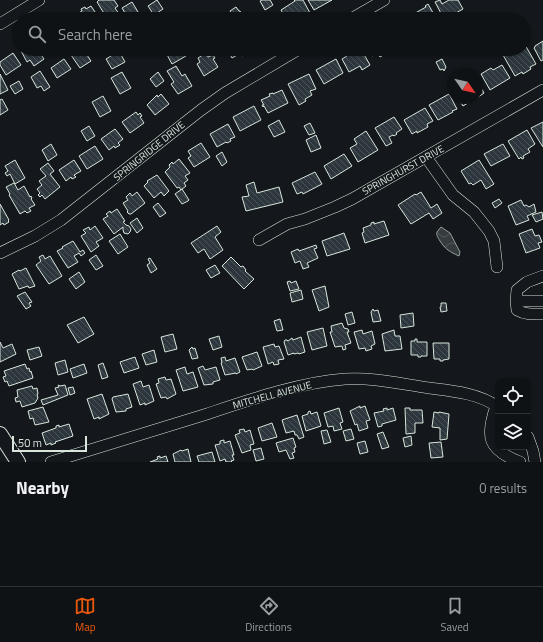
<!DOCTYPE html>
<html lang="en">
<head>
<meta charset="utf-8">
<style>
  :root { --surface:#0f1215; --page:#181b1e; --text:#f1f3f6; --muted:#9b9ea0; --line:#2f3234; --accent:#ea580c }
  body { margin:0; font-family:"Titillium Web",sans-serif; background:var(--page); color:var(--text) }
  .controls { position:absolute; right:12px; bottom:12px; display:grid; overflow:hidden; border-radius:8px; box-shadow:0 1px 3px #0004 }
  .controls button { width:36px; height:36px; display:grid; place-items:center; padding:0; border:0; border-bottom:1px solid var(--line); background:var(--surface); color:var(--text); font:20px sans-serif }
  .compass { position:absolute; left:447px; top:68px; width:36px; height:36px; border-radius:50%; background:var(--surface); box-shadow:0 1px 3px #0004; rotate:124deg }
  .scale { position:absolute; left:12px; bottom:10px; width:75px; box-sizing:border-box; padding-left:4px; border:2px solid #d8e6dc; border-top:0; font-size:11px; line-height:14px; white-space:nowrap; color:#d8e6dc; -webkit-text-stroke:3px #14181c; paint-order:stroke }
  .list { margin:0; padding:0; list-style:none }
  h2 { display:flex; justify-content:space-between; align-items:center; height:52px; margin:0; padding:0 16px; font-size:17px }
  h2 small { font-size:13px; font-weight:400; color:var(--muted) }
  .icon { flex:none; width:22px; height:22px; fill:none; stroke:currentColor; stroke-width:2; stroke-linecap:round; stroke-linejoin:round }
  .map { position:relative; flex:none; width:543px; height:462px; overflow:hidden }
  .search { position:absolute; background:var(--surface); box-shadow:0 1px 3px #0004; left:12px; right:12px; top:12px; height:44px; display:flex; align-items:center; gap:10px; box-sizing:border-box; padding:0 14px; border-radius:22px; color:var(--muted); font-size:15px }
  .sheet { height:124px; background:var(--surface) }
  nav { display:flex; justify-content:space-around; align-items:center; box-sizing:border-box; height:56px; border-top:1px solid var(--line); background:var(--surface); font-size:11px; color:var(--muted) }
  nav a { display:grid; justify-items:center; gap:2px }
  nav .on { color:var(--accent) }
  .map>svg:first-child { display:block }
  .water { fill:url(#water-waves); stroke:#939e99 }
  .building { fill:url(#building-back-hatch); stroke:#d8e6dc }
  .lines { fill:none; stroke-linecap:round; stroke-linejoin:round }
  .minor-casing { stroke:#d8e6dc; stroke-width:12 }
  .major-casing { stroke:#d8e6dc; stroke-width:16 }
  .minor { stroke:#14181c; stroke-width:11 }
  .major { stroke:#14181c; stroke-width:14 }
  .labels { text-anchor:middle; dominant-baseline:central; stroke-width:3; stroke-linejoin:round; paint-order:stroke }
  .street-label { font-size:10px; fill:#d8e6dc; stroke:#14181c }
</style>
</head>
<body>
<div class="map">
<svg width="543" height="462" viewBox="0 0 543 462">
  <defs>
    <pattern id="water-waves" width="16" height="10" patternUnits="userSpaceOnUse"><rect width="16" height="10" fill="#363b3e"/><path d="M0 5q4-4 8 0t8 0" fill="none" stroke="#525759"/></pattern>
    <pattern id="building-back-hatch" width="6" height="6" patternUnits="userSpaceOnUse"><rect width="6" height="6" fill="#2c363c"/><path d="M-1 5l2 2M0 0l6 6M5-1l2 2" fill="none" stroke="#4a5358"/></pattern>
  </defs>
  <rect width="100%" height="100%" fill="#14181c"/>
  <path class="water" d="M441,227L450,233L460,252L459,256C450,252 445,249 440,241C438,237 436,236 437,232Z"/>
  <path class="building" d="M99,0H114L118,6L115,8L119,14L109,19L106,14L105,15L97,2Z
    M157,0L163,9L154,15L148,6Z
    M262,0H270L273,5L265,10L260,1Z
    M294,0H303L310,13L300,19H286L281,10L295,1Z
    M308,0H332L314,10Z
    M440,0L442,4L449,0H458L463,9L454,14L456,18L444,19L435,2Z
    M132,2L138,12L128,18L122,8Z
    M428,4L436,18L434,19H412L410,16L426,7L425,6Z
    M91,6L99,18L96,19H81L77,14L82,11L81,9L85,7L86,9Z
    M236,7L239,11H240L245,19H232L230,16L232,15L230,11Z
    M543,41V60L541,61L534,48L535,47V46Z
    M524,43L536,64L530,67L531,69L523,74L522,72L515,76L503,55L514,49H524Z
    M20,49H37L44,59L34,66L30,60L27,62Z
    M81,49H83L91,61L80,68L71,55Z
    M168,49H182L186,56L172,64L165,51Z
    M227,49H251L252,50L242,56L241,53L232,58Z
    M355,49H361L370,65L362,70L360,66L349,72L342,59L347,56L346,53L350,51L351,53L355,51Z
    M368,49H392V50L380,57L377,53L372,56Z
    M119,51L125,62L112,69L106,59Z
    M13,53L21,65L6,75L0,65V62Z
    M206,53L208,57L213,55L215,58L213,59L218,67L204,76L197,64L200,62L198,58Z
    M64,59L71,69L57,78L51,68Z
    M336,59L343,73L324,84L316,70Z
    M442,59L446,67L444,71L443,69L440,70L436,62Z
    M502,65L510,78L490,90L481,74L491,68L493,70Z
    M176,66L182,76L185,74L192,86L178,94L171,84L174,82L167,71Z
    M40,71L50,87L44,91L41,86L37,88L31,77Z
    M122,72L131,88L120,94L111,78Z
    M158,72L164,81L156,87L150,79Z
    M0,74L8,90L0,94Z
    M309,74L316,89L310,91L312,95L305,99L306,101L299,105L288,84Z
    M477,80L484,93L477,98Z
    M19,81L23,89L15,94L10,86Z
    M282,90L288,103L268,113L264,106L263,107L262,105H264L261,100L270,96L269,94L273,93V94Z
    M161,94L169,104L155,115L147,105L157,95L158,97Z
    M449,94L457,109L452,111L453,112L438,120L429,105Z
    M103,96L111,111L100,117L92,102Z
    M458,98H476L463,106Z
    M2,99L8,110L0,115V100Z
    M254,106L261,120L240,131L233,117Z
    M425,108L433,121L427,124L428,127L417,133V131L412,134L404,120Z
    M136,112L138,115L140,113L142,116L140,117L144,123L130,133L122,122Z
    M394,117L402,129L396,133L397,134L394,136L393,135L389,137L392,143L386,146L375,128Z
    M279,120L285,132L274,137L268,126Z
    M543,122V147L531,128Z
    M310,123L315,133L309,135L304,126Z
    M228,124L235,137L230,139L231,141L227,143L226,142L217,147L210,134Z
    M89,126L95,136L87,141L81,131Z
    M115,129L123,139L118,143L120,145L115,148L114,146L109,150L101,139Z
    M527,130L535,144L528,149L530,152L523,156L524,158L522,159L521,157L519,159L508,141Z
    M366,131L378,150L358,162L350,148L357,144L354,139Z
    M316,135L321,148L311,152L306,140Z
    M201,143L210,157L194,167L188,158L191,156L188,151Z
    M51,144L57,155L48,161L42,150Z
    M503,144L510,156L491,166L484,154Z
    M95,146L103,159L87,169L79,156Z
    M222,152L227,162L222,166L216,156Z
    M344,154L352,166L331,179L324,166Z
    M179,159L190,173L185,176L188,180L184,183L186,186L181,190L179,187L177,188L165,172L170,167L169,165L172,162L173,164Z
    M15,160L25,178L15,184L10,174L7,176L5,173L8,171L5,166Z
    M74,160L81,171L74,175L76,177L72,179L71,177L66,181L59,170Z
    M479,160L494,184L486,189L481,180L473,185L471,183L469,184L461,171Z
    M48,163L54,171L50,174L60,187L45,199L42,195L40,197L38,195L40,193L37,189L42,185L39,181L46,176L40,169Z
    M315,172L322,184L303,194L302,192L297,194L292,183Z
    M157,175L169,191L164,196L161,192L154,198L144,186L148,182L147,181Z
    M254,182L257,193L279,187L283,202L246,211L242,197L249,196L246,185Z
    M14,183L18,190L24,186L30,197L31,196L32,198L31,199L35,205L29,208L31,211L27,213L25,211L20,214L9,195L10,194L6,187Z
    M182,189L189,200L188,201L182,204L175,194Z
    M137,192L145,203L131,214H129L127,212L128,211L123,203L128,200L126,197L130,193L132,196Z
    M421,192L431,208L437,204L442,213L433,219L429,213L411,224L398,205L415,194L416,195Z
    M499,199L502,203L495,208L492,203Z
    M521,200L524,206L526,205L529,207L534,204L536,212L527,216L529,220L516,225L508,206Z
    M158,203L166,213L160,217L153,207Z
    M0,204L9,220L8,221L9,222L4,225L3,223L0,225Z
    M117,209L125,221L123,222L126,225L129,226L131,229L130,232L128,234L124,233L123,230V227L114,234L103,219L108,216L106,214L110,211L111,213Z
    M542,212L543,219L536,222L532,215Z
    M137,218L143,228L137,233L130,223Z
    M384,221L389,235L365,243L362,233L364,232L363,228L371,225V223L374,222V224Z
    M95,226L103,238L96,242L99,246L91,252L81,236L86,233L83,230L89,227L90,230Z
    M217,226L221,232L215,237L223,250L210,259L204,249L198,253L191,243Z
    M532,229L535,236L539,235L542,242L538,243L540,248L526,253L519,234Z
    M344,233L350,249L327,256L322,241Z
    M120,234L128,247L118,254L109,241Z
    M73,241L80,252L83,250L85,253L81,256L79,253L74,256L78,262L68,268L57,251L63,248L62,247Z
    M316,245L317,248L314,249L318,258L307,263L309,267L303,269L300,261L295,263L291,252L298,249L299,251Z
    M43,255L45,259L50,256L62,276L49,284L36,265L41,261L39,257Z
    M96,255L103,266L96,270L89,260Z
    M231,257L241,267L243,266L246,270L245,271L254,279L244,289L222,266Z
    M150,258L157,269L151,273L147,265L150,263L148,259Z
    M215,265L220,273L211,278L206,270Z
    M26,268L35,286L29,288L28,286L19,289L12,274L19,270L20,271Z
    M79,272L85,282L76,289L69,279Z
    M290,281L291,283L296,281L299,289L290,291L287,282Z
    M325,286L329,307L319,311L312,290Z
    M301,290L303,299L292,302L290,293Z
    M25,292L32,302L29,303L31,306L26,309L17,296Z
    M441,303H446L447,311L441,312L440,307H441Z
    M373,309L374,311L378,310L381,321L373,322L371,312Z
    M352,312L355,323L348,325L345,314Z
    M413,313L414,326L401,328L400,315Z
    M84,317L94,334L78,343L67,325Z
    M280,319L283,330L277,331L274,321Z
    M342,323L344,328L348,329L349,332H347L351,343L345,345L346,349L343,350L342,346L335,347L330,332H332L331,326Z
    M323,328L327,346L312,350L307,332Z
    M362,330L363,334L372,331L375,344L371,346L372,349L366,351L365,348L359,349L354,332Z
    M394,330L395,336H400L402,349L385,351L382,334Z
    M173,334L177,349L165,352L161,337Z
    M219,336L222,347L213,350L209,339Z
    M301,337L305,352L299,354L298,353L294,354V353L288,355L284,342L285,340H287L288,341L292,338L293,340Z
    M415,339H417V342H427V356H421V357H418V355H411V341H415Z
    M0,342L3,348L12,344L16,354L0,362Z
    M433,343H449V359L443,360V361H440V359H434Z
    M274,344L275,347L279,346L284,359L278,360L279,364L274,365L273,362L268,364L263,347Z
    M39,347L42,356L30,360L27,350Z
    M192,347L193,349L195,348L198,358L192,359L189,350Z
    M154,350L157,362L146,365L142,354Z
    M257,352L262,366L253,370L252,369L247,370L242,357Z
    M135,357L139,368L124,373L120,362Z
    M225,357L226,361L235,358L240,372L236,374V373L225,375L221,363H222L221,358Z
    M65,360L68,372L58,375L55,363Z
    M103,363L108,377L102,379L98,365Z
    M25,364L27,369L29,368L30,372L31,371L33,378L9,386L7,381L5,382L3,377L6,376L4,371Z
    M84,364L87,373L73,378L70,369Z
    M203,366L205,370L216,367L220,380L213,382V384L204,385L198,368Z
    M185,367L187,374L193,372L198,387L183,391L176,370Z
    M165,377L166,380L171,379L176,394L167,399L166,397L161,398L156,384L159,383L158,379Z
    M141,381L143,387L149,385L154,401L145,405V403L140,405L133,384Z
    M58,385L60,386L65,385L68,395L43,405L41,400L58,395L55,388L59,387Z
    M32,386L33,389L37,388L38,394H37L38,398L35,403L22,407L20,401L16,402L15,398L18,397L17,390Z
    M73,387L75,393L70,395L68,388Z
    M102,394L109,414L99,419V417L94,419L87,399Z
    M128,394L132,407L126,409V411L116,412L112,399L113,397Z
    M360,406V408L365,406L370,420L366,421L368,428L359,431L357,424L355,425L350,411Z
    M43,407L49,422L35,425L33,418L30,419L28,411Z
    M339,408L343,422L340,423L342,429L334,431L333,426L328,427L324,413Z
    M387,408V410L393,408L396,420L382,424V426L378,427L374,413L384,411L383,409Z
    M405,408H410V410H422L423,423H415V433L406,434Z
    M310,411L311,414L317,412L321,426L306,431L302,416L308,414V412Z
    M434,412L439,413V412L449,414L447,439L440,440V428L432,427Z
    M297,415L304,437L299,439L297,435H295L294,431L286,433L282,420Z
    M272,423L277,437L262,441L258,428Z
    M69,424L73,436L55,442L56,443L51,445V443L46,445L42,433L56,428V426L59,425V427Z
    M244,429L245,432L250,430L254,444L250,445L251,450L242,453L235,435L240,433L239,430Z
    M351,429L354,439L346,441L343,431Z
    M327,430L331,442L324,444L321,431Z
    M383,432L389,447L382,449L377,434Z
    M411,436L412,445L405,447L403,438Z
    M293,438L296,447L294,448L295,452L292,453L294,458L290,459L286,450L279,452L276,443Z
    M224,440V443L230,441L234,455H232L234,460L231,461L232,462H226L225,459L220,461L215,445L220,444V441Z
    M365,441L368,452L360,454L357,443Z
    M441,442L443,457L431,458L429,443Z
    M261,448L264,459L256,461L253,450Z
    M188,449L191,462H175L173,454L181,450L182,451Z
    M212,452L215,462H199L197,456Z
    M160,456V458L166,456L168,462H150L158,459L157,457Z"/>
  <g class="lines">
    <g class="minor-casing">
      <path id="minor" d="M351,19L384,0
        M0,24L39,0
        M426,157L453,195L474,212L489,231L494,241L497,267
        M259,240L287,224L305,219L335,207L352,199L543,90
        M0,253L35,236L61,220L201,110L225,93L299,49
        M543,276L527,282L517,290L516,301H543
        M516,301L517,310C526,315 533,314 543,314
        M496,406C485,437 488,450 520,462
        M528,437L533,451L535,462
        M51,462C103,446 155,430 207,414C249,400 301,382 345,379C373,377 401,384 429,388C453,391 478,393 498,407"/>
    </g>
    <g class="major-casing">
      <path id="major" d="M0,434L18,462"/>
    </g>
    <use href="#minor" class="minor"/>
    <use href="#major" class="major"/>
  </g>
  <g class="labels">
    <g class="street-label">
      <text transform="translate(149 151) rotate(-39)">SPRINGRIDGE DRIVE</text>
      <text transform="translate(403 170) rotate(-29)">SPRINGHURST DRIVE</text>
      <text transform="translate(272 395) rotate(-15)">MITCHELL AVENUE</text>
    </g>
  </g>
</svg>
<div class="controls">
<button><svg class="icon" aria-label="locate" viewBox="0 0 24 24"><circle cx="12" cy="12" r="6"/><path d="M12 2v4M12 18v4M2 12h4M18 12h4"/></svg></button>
<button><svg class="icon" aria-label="layers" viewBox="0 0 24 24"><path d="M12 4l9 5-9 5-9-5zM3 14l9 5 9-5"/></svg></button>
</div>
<svg class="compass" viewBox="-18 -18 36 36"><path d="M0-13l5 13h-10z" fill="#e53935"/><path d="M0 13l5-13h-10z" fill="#9b9ea0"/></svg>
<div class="scale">50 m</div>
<div class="search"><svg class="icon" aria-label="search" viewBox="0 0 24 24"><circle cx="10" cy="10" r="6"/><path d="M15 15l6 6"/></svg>Search here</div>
</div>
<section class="sheet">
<h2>Nearby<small>0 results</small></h2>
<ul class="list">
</ul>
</section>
<nav>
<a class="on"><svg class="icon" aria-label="map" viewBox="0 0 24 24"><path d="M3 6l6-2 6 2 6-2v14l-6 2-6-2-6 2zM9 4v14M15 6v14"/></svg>Map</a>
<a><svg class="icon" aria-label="directions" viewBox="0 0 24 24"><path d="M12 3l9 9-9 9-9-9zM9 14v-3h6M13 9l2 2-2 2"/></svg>Directions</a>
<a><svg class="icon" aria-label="saved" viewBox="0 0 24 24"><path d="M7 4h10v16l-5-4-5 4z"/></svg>Saved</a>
</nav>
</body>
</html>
